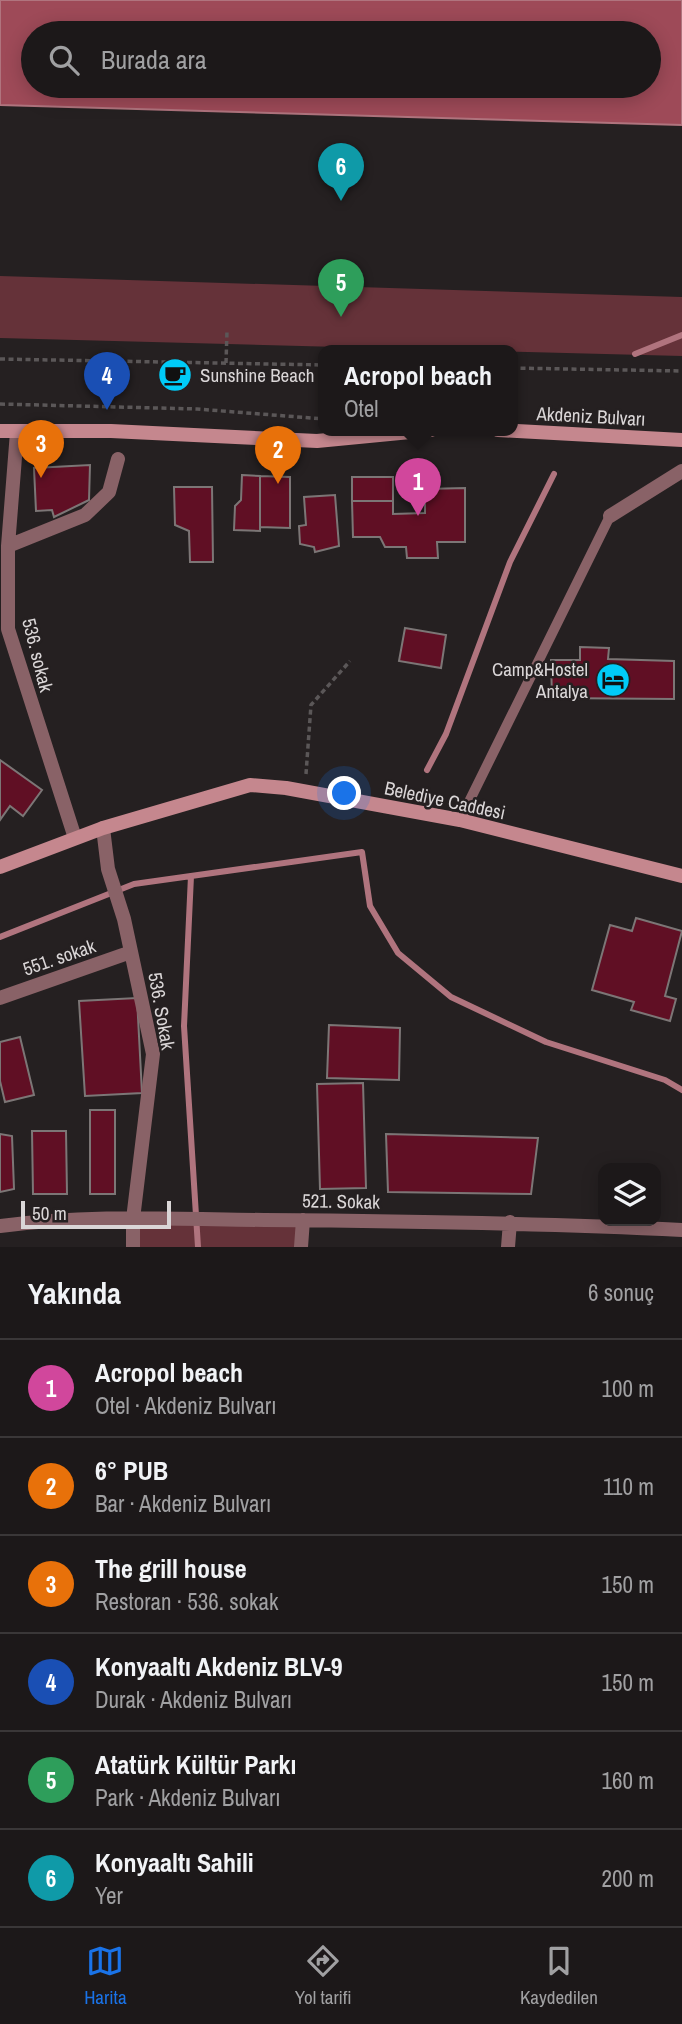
<!DOCTYPE html>
<html lang="tr">
<head>
<meta charset="utf-8">
<style>
  :root { --surface:#1c1819; --page:#252122; --text:#f1f3f6; --muted:#a0a0a2; --line:#3a3738; --accent:#1a73e8 }
  body { margin:0; font-family:"Archivo Narrow",sans-serif; background:var(--page); color:var(--text) }
  .controls { position:absolute; right:21px; bottom:21px; display:grid; overflow:hidden; border-radius:14px; box-shadow:0 4px 18px #0003 }
  .controls button { width:63px; height:63px; display:grid; place-items:center; padding:0; border:0; border-bottom:2px solid var(--line); background:var(--surface); color:var(--text); font:35px sans-serif }
  .scale { position:absolute; left:21px; bottom:18px; width:150px; box-sizing:border-box; padding-left:7px; border:4px solid #dad6d7; border-top:0; font-size:19px; line-height:24px; white-space:nowrap; color:#dad6d7; -webkit-text-stroke:5px #252021; paint-order:stroke }
  .you { position:absolute; left:345px; top:794px; width:24px; height:24px; margin:-18px; border:5px solid #fff; border-radius:50%; background:#1a73e8; box-shadow:0 0 0 10px #1a73e833 }
  .badge { display:grid; place-items:center; width:46px; height:46px; border-radius:50%; background:var(--accent); color:#fff; font-size:23px; font-weight:700 }
  .pin { position:absolute; translate:-50% -58px; filter:drop-shadow(0 2px 4px #0008) }
  .pin::after { content:''; position:absolute; top:37px; width:24px; height:21px; background:inherit; clip-path:polygon(0 0,100% 0,50% 100%) }
  .popup { position:absolute; left:318px; top:345px; width:200px; height:91px; box-sizing:border-box; display:grid; place-content:center; border-radius:14px; background:var(--surface); filter:drop-shadow(0 2px 5px #0005); font-size:23px; white-space:nowrap; color:var(--muted) }
  .popup b { font-size:26px; color:var(--text) }
  .popup::after { content:''; position:absolute; left:50%; top:100%; margin-left:-14px; border:14px solid transparent; border-top-color:var(--surface) }
  .list { margin:0; padding:0; list-style:none }
  h2 { display:flex; justify-content:space-between; align-items:center; height:91px; margin:0; padding:0 28px; font-size:30px }
  h2 small { font-size:23px; font-weight:400; color:var(--muted) }
  .list li { display:grid; grid-template-columns:46px 1fr auto; gap:21px; align-items:center; box-sizing:border-box; height:98px; padding:0 28px; border-top:2px solid var(--line) }
  .list b { display:block; font-size:26px; white-space:nowrap }
  .list p { margin:0; font-size:23px; white-space:nowrap; color:var(--muted) }
  .list em { font-size:23px; font-style:normal; color:var(--muted) }
  .icon { flex:none; width:38px; height:38px; fill:none; stroke:currentColor; stroke-width:2; stroke-linecap:round; stroke-linejoin:round }
  .map { position:relative; flex:none; width:682px; height:1247px; overflow:hidden }
  .search { position:absolute; background:var(--surface); box-shadow:0 4px 18px #0003; left:21px; right:21px; top:21px; height:77px; display:flex; align-items:center; gap:18px; box-sizing:border-box; padding:0 24px; border-radius:38px; color:var(--muted); font-size:26px }
  .sheet { height:679px; background:var(--surface) }
  nav { display:flex; justify-content:space-around; align-items:center; box-sizing:border-box; height:98px; border-top:2px solid var(--line); background:var(--surface); font-size:19px; color:var(--muted) }
  nav a { display:grid; justify-items:center; gap:4px }
  nav .on { color:var(--accent) }
  .map>svg:first-child { display:block }
  .green { fill:#653239 }
  .water { fill:#9e4a58; stroke:#b0747e; stroke-width:2; fill-rule:evenodd }
  .lines { fill:none; stroke-linecap:round; stroke-linejoin:round }
  .stream { stroke:#b0747e; stroke-width:6 }
  .building { fill:#600f24; stroke:#7c7676; stroke-width:2 }
  .path { stroke:#5b5758; stroke-width:3.5; stroke-dasharray:5 3.5; stroke-linecap:butt }
  .service { stroke:#896267; stroke-width:10 }
  .minor { stroke:#896267; stroke-width:14 }
  .secondary { stroke:#c5878e; stroke-width:14 }
  .labels { text-anchor:middle; dominant-baseline:central; stroke-width:5; stroke-linejoin:round; paint-order:stroke }
  .poi-label { font-size:19px; fill:#dad6d7; stroke:#252021; text-anchor:start }
  .street-label { font-size:19px; fill:#dad6d7; stroke:#252021 }
</style>
</head>
<body>
<div class="map">
<svg width="682" height="1247" viewBox="0 0 682 1247">
  <rect width="100%" height="100%" fill="#252021"/>
  <path class="green" d="M0,276L682,297V356L0,338Z
    M133,1219L303,1220L301,1247H133Z"/>
  <path class="water" d="M0,0H682V125L0,105ZM33,33H649V86H33Z"/>
  <g class="lines">
    <path class="stream" d="M635,354L682,335
      M427,770L446,734L510,562L554,474
      M191,876L184,1026L198,1247
      M0,937L134,884L362,852L370,906L398,953L451,997L546,1042L665,1080L682,1090"/>
  </g>
  <path class="building" d="M90,465L89,500L54,517L52,510L36,511L34,468Z
    M242,475L260,476V531L234,530L235,506L241,500Z
    M260,476L290,477V528L260,527Z
    M352,477H393V501H352Z
    M174,487H212L213,562H190L189,531L175,525Z
    M465,488V542H437L438,558H407L406,547H385L380,537H353L352,501H393V514L425,513V489Z
    M335,495L339,546L315,552L314,547L300,544L299,526L306,525L304,497Z
    M405,628L446,635L441,668L399,661Z
    M580,647L609,648L608,659L674,661V699L552,698L551,660H580Z
    M0,760L42,790L23,816L10,806L0,820Z
    M636,918L682,931L665,996L676,999L670,1021L631,1010L634,1002L592,990L610,925L632,931Z
    M137,998L142,1093L85,1096L79,1001Z
    M329,1025L400,1028L399,1080L327,1078Z
    M20,1037L34,1095L5,1102L0,1081V1042Z
    M363,1083L366,1188L320,1189L317,1084Z
    M90,1110H115V1194H90Z
    M32,1131H66L67,1194H33Z
    M0,1134L12,1136L14,1189L0,1192Z
    M386,1134L538,1138L531,1194L388,1192Z"/>
  <g class="lines">
    <path class="path" d="M0,359L324,365
      M226,363L227,331
      M512,368L682,371
      M0,404L197,409L324,419
      M306,774L311,705L350,661"/>
    <path class="service" d="M460,820L610,516"/>
    <path class="minor" d="M17,432L8,546V629L75,838
      M610,516L682,471
      M8,546L85,515L109,492L118,459
      M103,828L108,869L124,919L153,1054L133,1219V1247
      M0,998L131,952
      M0,1226C87,1214 176,1219 264,1220C404,1221 543,1223 682,1230
      M301,1247L303,1220
      M508,1247L510,1222"/>
    <path class="secondary" d="M498,430L682,440
      M0,431H111L317,441L431,430
      M0,867L103,828L250,785L286,788L460,820L682,876"/>
  </g>
  <defs>
    <g id="cafe-disc" transform="scale(1.75)"><circle r="9.5" fill="#00cbf8" stroke="#252021"/><path d="M-5.5-4.5H6V0H3Q3 3.5 0 3.5H-2.5Q-5.5 3.5-5.5 0ZM3-3.2v2h1.7v-2ZM-6 4.5H4V6H-6Z" fill="#111"/></g>
    <g id="hotel-disc" transform="scale(1.75)"><circle r="9.5" fill="#00cbf8" stroke="#252021"/><path d="M-6-4.5h1.5V1H6V5H4.5V3h-9V5H-6ZM-4 0a1.8 1.8 0 1 1 3.6 0ZM.5 0V-2.5h3Q6-2.5 6 0Z" fill="#111"/></g>
  </defs>
  <g fill-rule="evenodd">
    <use href="#cafe-disc" x="175" y="375"/>
    <use href="#hotel-disc" x="613" y="680"/>
  </g>
  <g class="labels">
    <g class="poi-label">
      <text x="200" y="375">Sunshine Beach</text>
      <text x="588" y="669" text-anchor="end">Camp&amp;Hostel<tspan x="588" dy="22">Antalya</tspan></text>
    </g>
    <g class="street-label">
      <text transform="translate(591 416) rotate(3)">Akdeniz Bulvarı</text>
      <text transform="translate(38 655) rotate(76)">536. sokak</text>
      <text transform="translate(445 800) rotate(12)">Belediye Caddesi</text>
      <text transform="translate(59 957) rotate(-19)">551. sokak</text>
      <text transform="translate(162 1011) rotate(80)">536. Sokak</text>
      <text transform="translate(341 1201) rotate(1)">521. Sokak</text>
    </g>
  </g>
</svg>
<div class="controls">
<button><svg class="icon" aria-label="layers" viewBox="0 0 24 24"><path d="M12 4l9 5-9 5-9-5zM3 14l9 5 9-5"/></svg></button>
</div>
<div class="scale">50 m</div>
<div class="you"></div>
<div class="pin badge" style="left:418px;top:516px;background:#d1479c">1</div>
<div class="popup"><b>Acropol beach</b>Otel</div>
<div class="pin badge" style="left:278px;top:484px;background:#e8710a">2</div>
<div class="pin badge" style="left:41px;top:478px;background:#e8710a">3</div>
<div class="pin badge" style="left:107px;top:410px;background:#1a4fb4">4</div>
<div class="pin badge" style="left:341px;top:317px;background:#2e9e5b">5</div>
<div class="pin badge" style="left:341px;top:201px;background:#0f9aa8">6</div>
<div class="search"><svg class="icon" aria-label="search" viewBox="0 0 24 24"><circle cx="10" cy="10" r="6"/><path d="M15 15l6 6"/></svg>Burada ara</div>
</div>
<section class="sheet">
<h2>Yakında<small>6 sonuç</small></h2>
<ul class="list">
<li><span class="badge" style="background:#d1479c">1</span><div><b>Acropol beach</b><p>Otel · Akdeniz Bulvarı</p></div><em>100 m</em></li>
<li><span class="badge" style="background:#e8710a">2</span><div><b>6° PUB</b><p>Bar · Akdeniz Bulvarı</p></div><em>110 m</em></li>
<li><span class="badge" style="background:#e8710a">3</span><div><b>The grill house</b><p>Restoran · 536. sokak</p></div><em>150 m</em></li>
<li><span class="badge" style="background:#1a4fb4">4</span><div><b>Konyaaltı Akdeniz BLV-9</b><p>Durak · Akdeniz Bulvarı</p></div><em>150 m</em></li>
<li><span class="badge" style="background:#2e9e5b">5</span><div><b>Atatürk Kültür Parkı</b><p>Park · Akdeniz Bulvarı</p></div><em>160 m</em></li>
<li><span class="badge" style="background:#0f9aa8">6</span><div><b>Konyaaltı Sahili</b><p>Yer</p></div><em>200 m</em></li>
</ul>
</section>
<nav>
<a class="on"><svg class="icon" aria-label="map" viewBox="0 0 24 24"><path d="M3 6l6-2 6 2 6-2v14l-6 2-6-2-6 2zM9 4v14M15 6v14"/></svg>Harita</a>
<a><svg class="icon" aria-label="directions" viewBox="0 0 24 24"><path d="M12 3l9 9-9 9-9-9zM9 14v-3h6M13 9l2 2-2 2"/></svg>Yol tarifi</a>
<a><svg class="icon" aria-label="saved" viewBox="0 0 24 24"><path d="M7 4h10v16l-5-4-5 4z"/></svg>Kaydedilen</a>
</nav>
</body>
</html>
